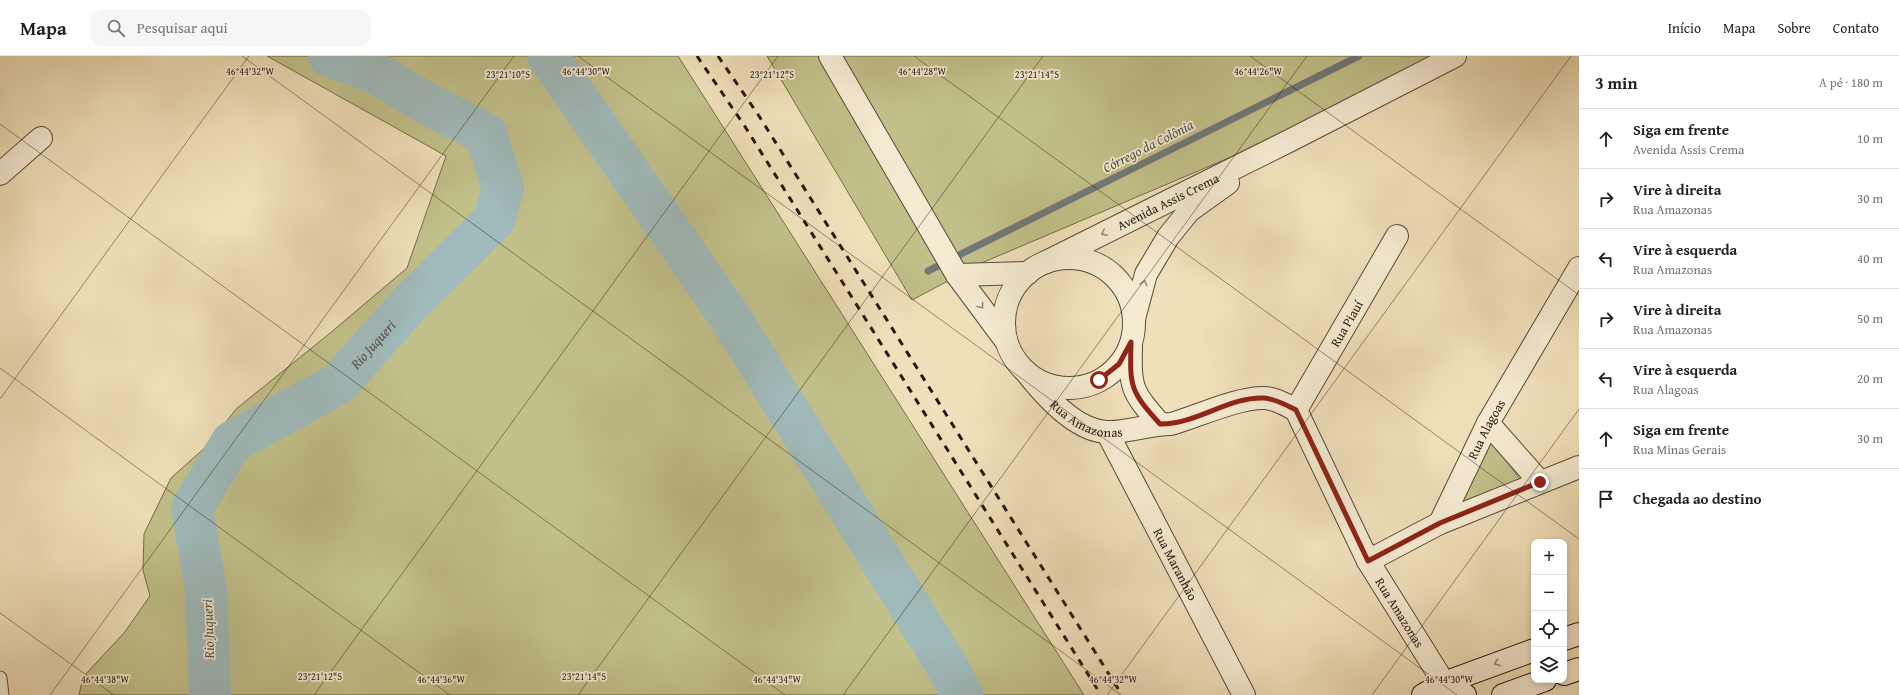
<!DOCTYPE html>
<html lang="pt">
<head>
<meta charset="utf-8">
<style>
  :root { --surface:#fff; --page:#f6f6f6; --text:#222; --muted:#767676; --line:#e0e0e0 }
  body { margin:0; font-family:"Gentium Book Plus",serif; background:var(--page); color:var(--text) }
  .controls { position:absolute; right:12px; bottom:12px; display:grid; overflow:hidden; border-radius:8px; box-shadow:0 2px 6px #0003 }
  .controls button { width:36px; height:36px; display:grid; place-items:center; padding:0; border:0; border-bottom:1px solid var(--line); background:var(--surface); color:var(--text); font:20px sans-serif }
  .stop { position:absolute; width:12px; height:12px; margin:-9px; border:3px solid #8f2418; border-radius:50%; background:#fff }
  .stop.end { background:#8f2418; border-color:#fff; box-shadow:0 1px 4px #0008 }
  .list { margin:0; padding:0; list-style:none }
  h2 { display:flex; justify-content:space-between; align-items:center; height:52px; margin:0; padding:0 16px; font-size:17px }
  h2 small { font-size:13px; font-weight:400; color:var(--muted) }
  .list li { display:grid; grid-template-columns:26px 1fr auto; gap:12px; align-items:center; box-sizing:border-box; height:60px; padding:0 16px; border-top:1px solid var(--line) }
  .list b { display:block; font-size:15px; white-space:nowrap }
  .list p { margin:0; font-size:13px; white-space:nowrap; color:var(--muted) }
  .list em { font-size:13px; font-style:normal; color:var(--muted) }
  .icon { flex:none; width:22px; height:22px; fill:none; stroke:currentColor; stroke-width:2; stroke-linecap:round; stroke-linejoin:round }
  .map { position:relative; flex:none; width:1579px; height:639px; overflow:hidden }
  header { display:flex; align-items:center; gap:24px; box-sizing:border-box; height:56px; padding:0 20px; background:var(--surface); border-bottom:1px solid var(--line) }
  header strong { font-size:19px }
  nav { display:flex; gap:22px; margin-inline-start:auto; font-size:14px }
  .search { width:280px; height:36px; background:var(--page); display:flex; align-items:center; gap:10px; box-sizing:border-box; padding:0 14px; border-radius:12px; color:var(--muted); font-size:15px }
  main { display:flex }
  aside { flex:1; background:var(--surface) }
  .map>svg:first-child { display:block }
  .green { fill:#c1c08a; stroke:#746c4d }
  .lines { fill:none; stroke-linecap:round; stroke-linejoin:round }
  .stream { stroke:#707977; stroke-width:7 }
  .river { stroke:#a0babb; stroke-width:42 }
  .lane-casing { stroke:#59493a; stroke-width:15 }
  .street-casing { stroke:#59493a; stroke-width:24 }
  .secondary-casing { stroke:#271710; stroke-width:24 }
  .lane { stroke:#f5ebd2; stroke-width:13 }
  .street { stroke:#f5ebd2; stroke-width:22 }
  .secondary { stroke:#f5ebd2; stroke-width:22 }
  .rail { stroke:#271710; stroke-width:3; stroke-dasharray:7 7; stroke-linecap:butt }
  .oneway { stroke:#988c7b }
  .route { stroke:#8f2418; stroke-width:5 }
  .ticks { fill:none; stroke:#271710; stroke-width:1; stroke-opacity:0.45 }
  .labels { text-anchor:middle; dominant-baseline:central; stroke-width:3.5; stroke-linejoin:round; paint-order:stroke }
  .street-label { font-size:13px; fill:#271710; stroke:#f5ebd2 }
  .water-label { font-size:14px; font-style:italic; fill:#51504c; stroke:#f5ebd2 }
  .ticks-label { font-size:10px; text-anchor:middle; fill:#271710; stroke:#f5ebd2; stroke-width:3.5; stroke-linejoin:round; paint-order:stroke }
</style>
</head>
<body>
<header>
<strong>Mapa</strong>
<div class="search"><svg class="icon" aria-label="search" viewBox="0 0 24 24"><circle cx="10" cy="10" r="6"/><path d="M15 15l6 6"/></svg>Pesquisar aqui</div>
<nav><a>Início</a><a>Mapa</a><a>Sobre</a><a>Contato</a></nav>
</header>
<main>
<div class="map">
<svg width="1579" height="639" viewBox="0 0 1579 639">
  <rect width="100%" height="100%" fill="#f0e0ba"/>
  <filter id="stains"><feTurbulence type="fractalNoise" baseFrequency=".005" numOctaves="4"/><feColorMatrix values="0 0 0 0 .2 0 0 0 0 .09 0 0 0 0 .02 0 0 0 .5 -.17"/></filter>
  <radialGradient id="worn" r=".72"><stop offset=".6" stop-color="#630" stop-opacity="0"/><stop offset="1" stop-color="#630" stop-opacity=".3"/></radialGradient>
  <path class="green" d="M267,0H678L1084,639H79L83,621L124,577L150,540L143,514L144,478L171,422L209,388L236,353L329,278L407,212L446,100Z
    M767,0H1437L1285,78L984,206L912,244Z
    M1487,382L1496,389L1523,428L1464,448L1454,445Z"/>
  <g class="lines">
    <path class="stream" d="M951,203L1359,0
      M928,215L946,206"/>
    <g class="river">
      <path d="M548,0L730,261L947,610L962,639"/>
      <path id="s1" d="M210,639L206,532L192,452L232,386L338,328L411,246L494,164L503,132L486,78L424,46L376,17L329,0"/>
    </g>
    <g class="lane-casing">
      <path id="lane" d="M0,622L2,639"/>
    </g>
    <g class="street-casing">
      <g id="street">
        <path d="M830,0L957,219L1006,285"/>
        <path d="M0,118L41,82"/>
        <circle cx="1069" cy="267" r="65"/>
        <path id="s2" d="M1046,206L1289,85L1455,0"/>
        <path d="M957,219L1028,217"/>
        <path d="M1134,263L1146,218L1168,181L1189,155L1228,127"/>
        <path d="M1131,289C1130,332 1131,335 1160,368"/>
        <path id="s3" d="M1027,317C1045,340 1076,375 1107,376C1126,377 1149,368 1171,368C1196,361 1239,341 1264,342C1275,342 1286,349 1296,354L1368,505L1444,627"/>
        <path id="s4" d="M1296,354L1397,180"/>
        <path d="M1488,367L1540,426"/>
        <path id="s5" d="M1107,376L1244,639"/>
        <path d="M1440,467L1579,411"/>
        <path id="s6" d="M1368,505L1440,467L1488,367L1579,212"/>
      </g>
    </g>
    <g class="secondary-casing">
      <path id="secondary" d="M1564,583L1579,578
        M1564,618L1579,613
        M1444,627L1465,639
        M1423,639L1444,627L1534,594
        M1503,639L1545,624"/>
    </g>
    <use href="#lane" class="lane"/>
    <use href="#street" class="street"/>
    <use href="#secondary" class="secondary"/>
    <path class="rail" d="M697,0L744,69L1101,639
      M718,0L759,60L1122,639"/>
  </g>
  <defs><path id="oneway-chevron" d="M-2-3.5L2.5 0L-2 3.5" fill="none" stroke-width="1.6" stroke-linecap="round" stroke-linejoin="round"/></defs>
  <g class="oneway">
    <use href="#oneway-chevron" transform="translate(1104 177) rotate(153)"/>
    <use href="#oneway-chevron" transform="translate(1144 227) rotate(-76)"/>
    <use href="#oneway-chevron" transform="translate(981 250) rotate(53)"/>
    <use href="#oneway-chevron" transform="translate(1497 607) rotate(159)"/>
  </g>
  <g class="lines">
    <path class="route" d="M1099,324L1119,308L1131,286C1130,330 1129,334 1160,368C1195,369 1230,340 1264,342C1276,343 1286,349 1296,354L1368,505L1440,467L1540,426"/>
  </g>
  <path class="ticks" d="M242,0L1121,639M578,0L1457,639M914,0L1579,483M1250,0L1579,239M0,68L785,639M0,312L450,639M0,343L249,0M0,557L114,639M50,639L514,0M314,639L778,0M578,639L1043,0M843,639L1307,0M1107,639L1571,0M1372,639L1579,353"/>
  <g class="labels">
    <g class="street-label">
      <text stroke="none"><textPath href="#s2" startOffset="136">Avenida Assis Crema</textPath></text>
      <text stroke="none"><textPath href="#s4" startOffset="100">Rua Piauí</textPath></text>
      <text stroke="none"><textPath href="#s3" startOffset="78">Rua Amazonas</textPath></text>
      <text stroke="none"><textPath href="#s6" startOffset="186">Rua Alagoas</textPath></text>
      <text stroke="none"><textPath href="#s5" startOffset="149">Rua Maranhão</textPath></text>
      <text stroke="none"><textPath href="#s3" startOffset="526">Rua Amazonas</textPath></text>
    </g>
    <g class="water-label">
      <text transform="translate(1148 90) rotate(-27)">Córrego da Colônia</text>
      <text stroke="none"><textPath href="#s1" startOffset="439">Rio Juqueri</textPath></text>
      <text transform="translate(208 573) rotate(-92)">Rio Juqueri</text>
    </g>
  </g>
  <g class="ticks-label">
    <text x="922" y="19">46°44'28"W</text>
    <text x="1258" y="19">46°44'26"W</text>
    <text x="250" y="19">46°44'32"W</text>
    <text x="586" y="19">46°44'30"W</text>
    <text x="508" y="22">23°21'10"S</text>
    <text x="772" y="22">23°21'12"S</text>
    <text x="1037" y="22">23°21'14"S</text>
    <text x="320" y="624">23°21'12"S</text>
    <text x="584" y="624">23°21'14"S</text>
    <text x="105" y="627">46°44'38"W</text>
    <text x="441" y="627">46°44'36"W</text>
    <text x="777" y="627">46°44'34"W</text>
    <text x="1113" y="627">46°44'32"W</text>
    <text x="1449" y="627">46°44'30"W</text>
  </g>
  <rect width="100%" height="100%" filter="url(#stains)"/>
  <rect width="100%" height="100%" fill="url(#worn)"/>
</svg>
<div class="controls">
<button>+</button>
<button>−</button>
<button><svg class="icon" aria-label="locate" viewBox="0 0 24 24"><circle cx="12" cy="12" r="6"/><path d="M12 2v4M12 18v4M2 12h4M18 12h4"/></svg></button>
<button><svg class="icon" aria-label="layers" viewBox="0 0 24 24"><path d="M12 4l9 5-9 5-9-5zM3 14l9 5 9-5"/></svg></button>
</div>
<div class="stop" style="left:1099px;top:324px"></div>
<div class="stop end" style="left:1540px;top:426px"></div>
</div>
<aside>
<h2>3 min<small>A pé · 180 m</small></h2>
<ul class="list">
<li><svg class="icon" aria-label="ahead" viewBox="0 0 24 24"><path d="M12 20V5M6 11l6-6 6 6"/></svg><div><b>Siga em frente</b><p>Avenida Assis Crema</p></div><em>10 m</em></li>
<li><svg class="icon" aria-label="right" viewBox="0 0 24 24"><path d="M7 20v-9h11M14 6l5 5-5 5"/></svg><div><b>Vire à direita</b><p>Rua Amazonas</p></div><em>30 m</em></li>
<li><svg class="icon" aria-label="left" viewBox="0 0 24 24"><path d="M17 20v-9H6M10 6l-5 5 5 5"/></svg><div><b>Vire à esquerda</b><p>Rua Amazonas</p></div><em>40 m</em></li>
<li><svg class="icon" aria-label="right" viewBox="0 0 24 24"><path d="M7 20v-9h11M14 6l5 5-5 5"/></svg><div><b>Vire à direita</b><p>Rua Amazonas</p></div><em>50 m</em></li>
<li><svg class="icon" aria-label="left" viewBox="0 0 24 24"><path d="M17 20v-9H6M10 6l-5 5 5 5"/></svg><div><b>Vire à esquerda</b><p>Rua Alagoas</p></div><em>20 m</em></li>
<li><svg class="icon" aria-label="ahead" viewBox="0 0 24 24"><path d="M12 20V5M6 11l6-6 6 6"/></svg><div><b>Siga em frente</b><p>Rua Minas Gerais</p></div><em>30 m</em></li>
<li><svg class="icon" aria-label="arrive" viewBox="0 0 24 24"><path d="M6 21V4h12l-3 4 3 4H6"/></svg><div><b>Chegada ao destino</b></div></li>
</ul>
</aside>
</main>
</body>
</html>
